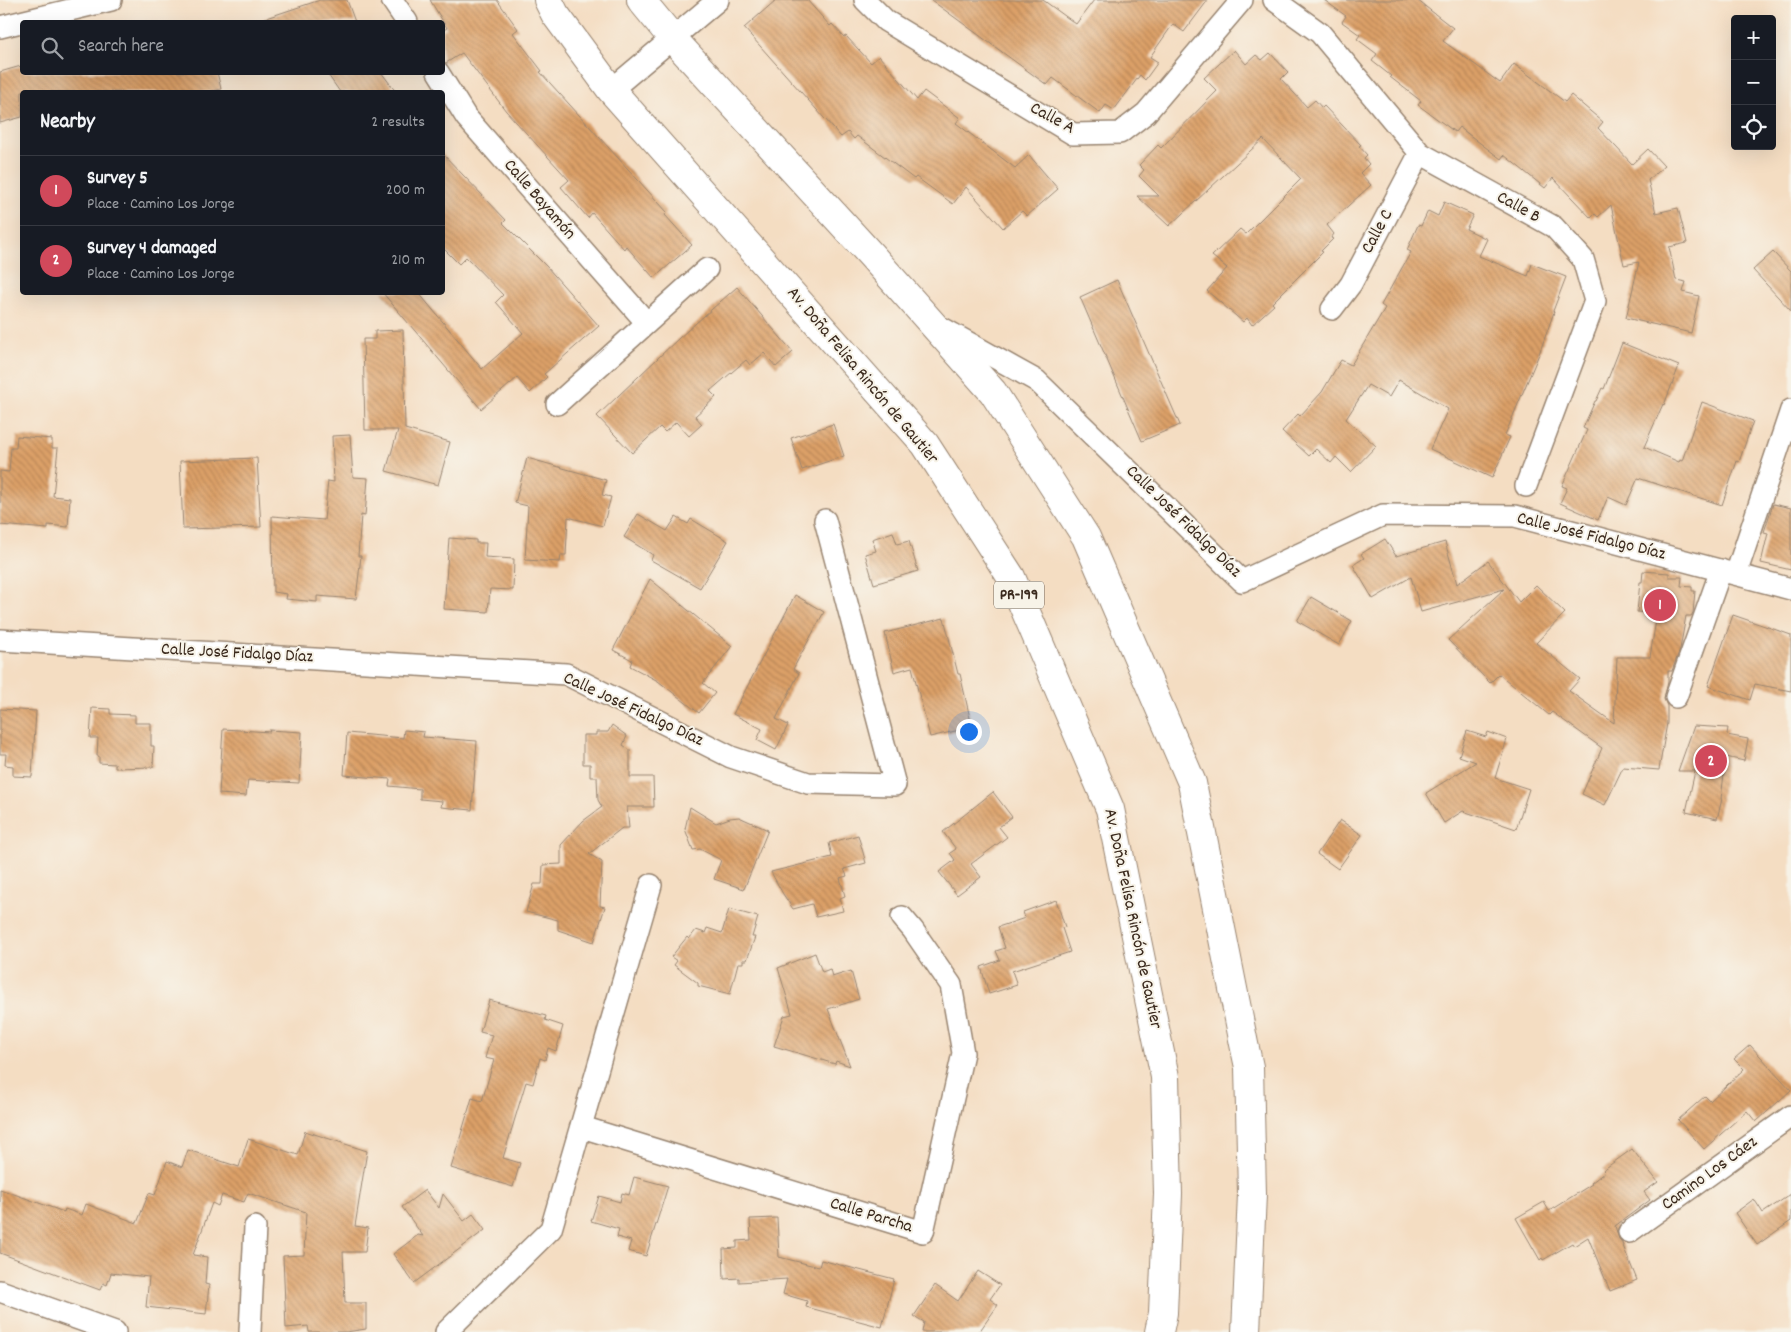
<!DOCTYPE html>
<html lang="en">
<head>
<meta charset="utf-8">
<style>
  :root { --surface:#171b24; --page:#242831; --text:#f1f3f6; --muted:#9ea1a6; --line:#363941; --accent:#d1495b }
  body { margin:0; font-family:Dekko,sans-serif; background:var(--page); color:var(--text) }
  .controls { position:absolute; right:15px; top:15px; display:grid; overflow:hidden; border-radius:5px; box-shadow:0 5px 20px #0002 }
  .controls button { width:45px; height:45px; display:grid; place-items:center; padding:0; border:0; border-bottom:1px solid var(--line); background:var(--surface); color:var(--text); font:25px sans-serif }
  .you { position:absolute; left:968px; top:731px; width:18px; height:18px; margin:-12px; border:4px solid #fff; border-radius:50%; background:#1a73e8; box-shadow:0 0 0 8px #1a73e833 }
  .badge { display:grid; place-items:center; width:32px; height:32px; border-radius:50%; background:var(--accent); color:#fff; font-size:16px; font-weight:700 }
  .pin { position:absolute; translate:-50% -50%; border:2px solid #fff; box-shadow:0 1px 5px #0006 }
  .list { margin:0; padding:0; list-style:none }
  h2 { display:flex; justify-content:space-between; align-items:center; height:65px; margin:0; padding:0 20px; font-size:21px }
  h2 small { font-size:16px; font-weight:400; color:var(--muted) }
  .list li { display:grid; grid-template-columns:32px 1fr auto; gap:15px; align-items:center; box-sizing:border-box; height:70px; padding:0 20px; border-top:1px solid var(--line) }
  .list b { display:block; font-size:19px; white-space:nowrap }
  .list p { margin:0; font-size:16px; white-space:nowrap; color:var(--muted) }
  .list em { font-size:16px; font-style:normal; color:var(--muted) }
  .icon { flex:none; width:28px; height:28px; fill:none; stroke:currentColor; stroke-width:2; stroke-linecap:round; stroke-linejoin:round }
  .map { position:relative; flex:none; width:1791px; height:1332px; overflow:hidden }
  .search { position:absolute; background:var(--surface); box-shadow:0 5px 20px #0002; left:20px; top:20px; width:425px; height:55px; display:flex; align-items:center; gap:12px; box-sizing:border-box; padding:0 18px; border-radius:5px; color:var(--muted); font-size:19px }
  .panel { position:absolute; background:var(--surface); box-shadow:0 5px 20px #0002; left:20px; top:90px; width:425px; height:205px; border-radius:5px }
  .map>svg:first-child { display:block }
  .building { fill:url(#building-back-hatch) }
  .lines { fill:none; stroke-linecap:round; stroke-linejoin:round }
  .minor-casing { stroke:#988470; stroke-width:24 }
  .primary-casing { stroke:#988470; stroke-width:30 }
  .minor { stroke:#fff; stroke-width:21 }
  .primary { stroke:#fff; stroke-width:28 }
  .labels { text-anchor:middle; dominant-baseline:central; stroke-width:4; stroke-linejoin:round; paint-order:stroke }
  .shield { fill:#f7f3e8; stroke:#73665b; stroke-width:1 }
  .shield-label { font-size:16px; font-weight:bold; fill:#3b2a1e }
  .street-label { font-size:18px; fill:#3b2a1e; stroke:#f7f3e8 }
</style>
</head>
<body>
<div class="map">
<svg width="1791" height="1332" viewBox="0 0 1791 1332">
  <defs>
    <pattern id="building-back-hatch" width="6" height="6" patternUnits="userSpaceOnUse" patternTransform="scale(1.25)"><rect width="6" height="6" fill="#dca068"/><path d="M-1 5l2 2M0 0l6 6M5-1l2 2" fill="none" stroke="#b48355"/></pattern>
  </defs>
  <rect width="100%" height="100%" fill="#f7f3e8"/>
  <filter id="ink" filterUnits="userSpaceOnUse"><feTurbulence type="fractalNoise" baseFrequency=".02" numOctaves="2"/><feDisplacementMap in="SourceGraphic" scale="10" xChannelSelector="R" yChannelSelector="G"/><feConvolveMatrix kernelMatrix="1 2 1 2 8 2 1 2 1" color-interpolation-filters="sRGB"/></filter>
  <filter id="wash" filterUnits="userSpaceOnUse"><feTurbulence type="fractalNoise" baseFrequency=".0096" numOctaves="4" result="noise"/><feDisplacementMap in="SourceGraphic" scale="20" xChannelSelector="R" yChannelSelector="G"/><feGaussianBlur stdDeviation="1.12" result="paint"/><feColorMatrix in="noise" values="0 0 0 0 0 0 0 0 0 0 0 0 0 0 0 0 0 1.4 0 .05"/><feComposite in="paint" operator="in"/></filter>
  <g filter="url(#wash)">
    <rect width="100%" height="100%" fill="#f4ddc2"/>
    <g id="blocks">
      <path class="building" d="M320,0H347L355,22H264L263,19Z
        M430,0H497L518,29L513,33L542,71L540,72L667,212L665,215L692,245L654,278L626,246L624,249L592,213L588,218L561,187L569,180L506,111L462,53L446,63L442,61V31L447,28Z
        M776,0H807L830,26L832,24L844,37L846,36L871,63L879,56L917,100L924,91L960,118L956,123L1015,168L1029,155L1058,189L1027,216L1022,211L1003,228L966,187L953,204L916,177L914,179L857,136L854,139L848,132L841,137L744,28Z
        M931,0H1043L1076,24L1094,0H1208L1184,32L1173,24L1150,57L1158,62L1145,80L1140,75L1114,110L1106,105L1100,113L1053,78L1047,85Z
        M1324,0H1417L1453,28L1443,41L1500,83L1514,64L1565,102L1571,95L1603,122L1598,128L1632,164L1648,149L1664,166L1648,180L1656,213L1678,208L1687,243L1669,247L1676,280L1686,282L1683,292L1699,296L1691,333L1626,318L1639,262L1624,265L1611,205L1598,217L1595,214L1591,218L1553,178L1545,188L1504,155L1501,159L1459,127L1455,132L1418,105L1421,101L1390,77L1391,76L1372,61L1377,54L1357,39L1360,35L1342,22L1346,16Z
        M1234,50L1246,64L1256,55L1262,60L1270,53L1288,72L1281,79L1307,107L1315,100L1322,108L1324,106L1361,145L1359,146L1367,155L1364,158L1369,164L1360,173L1371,185L1327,225L1334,234L1331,238L1333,239L1321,251L1323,252L1272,303L1274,305L1252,325L1247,318L1243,322L1207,291L1227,268L1212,256L1240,229L1246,234L1301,179L1263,139L1169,226L1137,196H1159L1139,176L1144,170L1139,165L1158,145L1161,148L1217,91L1204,78Z
        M21,66L22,72H217L221,89L209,92H22V117L0,123V72Z
        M326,72H381L396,92H340Z
        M442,153L506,220L503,223L547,267L599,326L544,374L547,377L530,393L517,378L481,409L382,292H418L482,369L523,333L496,302L503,295L466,257L459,264L442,247Z
        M1444,202L1473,215L1466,229L1487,239L1479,256L1528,276L1532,264L1566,277L1553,311L1554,312L1539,354L1505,435L1510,437L1492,478L1430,449L1448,409L1399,380L1389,397L1368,385L1346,419L1376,446L1351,472L1336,457L1331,463L1316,449L1309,456L1282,431L1298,414L1300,416L1322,392L1341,360L1351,365L1385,308L1381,305L1411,252L1407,250L1418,225L1421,226L1428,211L1438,216Z
        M1773,252L1791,271V311L1753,270Z
        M1117,280L1180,425L1142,441L1080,297Z
        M737,287L793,352L776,367L764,353L750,365L746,360L710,391L716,397L695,416L702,424L689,436L676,422L665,432L660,427L632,453L597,416L679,338Z
        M403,330L405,429L450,442L438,485L386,471L398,430H365L363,339H375V331Z
        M1622,343L1679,366L1664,405L1663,404L1644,447L1679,462L1680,460L1682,461L1702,402L1753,421L1739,462L1737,461L1722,505L1638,478L1626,505L1608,497L1598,520L1560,503L1567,488L1562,486L1587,430L1583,428L1595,401H1596L1602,388L1604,389Z
        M833,424L844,456L802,470L791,438Z
        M350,435L353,477L368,478L365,516L361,515L358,556H361L356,599L317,596V602L286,599L287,594L273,592L272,516L324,520L328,481L334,482L332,436Z
        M17,436L52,439V448H58L53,496L70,498L68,527L48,525V529L0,525V471L9,472L11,448H16Z
        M257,458L261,527L183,529L180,461Z
        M527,458L606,480L602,495L611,497L603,526L568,517L566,555H561L560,562L525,560L528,506L515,503Z
        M1773,504L1791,508V570L1761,563L1768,533L1764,532Z
        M638,514L667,531L676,517L688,524L691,519L728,541L700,588L651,560L653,555L624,537Z
        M893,532L897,544L909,541L918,571L874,584L865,554L876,551L872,539Z
        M449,538L476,540V543H486L485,557L514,559L513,590L490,589L488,612L444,609Z
        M1385,539L1396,556L1445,542L1457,584L1488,561L1519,602L1536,585L1565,613L1536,643L1580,679L1569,691L1614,723L1617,657H1650L1657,614L1637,612L1640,582H1642L1643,571L1669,573V577H1682L1681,586L1692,587V591H1695L1693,613L1691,616H1686L1680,649L1672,671H1668V682L1664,699L1667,706V723L1659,770L1623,767L1605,805L1582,794L1602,748L1552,712L1549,715L1499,674L1490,683L1448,640L1504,589L1421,612L1411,577L1373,599L1353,565L1364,558L1361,554Z
        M650,579L732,646L703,683L715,693L699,713L658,681L630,666L632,660L613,650Z
        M795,595L824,612L793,669L799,673L776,719L788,725L776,750L757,740L762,729L733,714Z
        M1311,597L1352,621L1339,645L1297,621Z
        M1733,615L1791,635V691L1755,684L1750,700L1708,686Z
        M944,618L958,674H960L972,727L930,737L912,667L894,672L885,633Z
        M92,708L110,709V714L135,715V723H151V746H154L153,767L115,768V764L99,763V756H97L98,738H90Z
        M0,709L36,711L32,777L13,776V766L5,765L6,754H0Z
        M612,725L627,736L623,745L630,750V777H653L654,807H627L629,828H622L589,854L602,862L600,906L605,907L594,942L558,930V920L526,912L534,884H542L543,865L561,864V845L583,821L602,807L598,800L597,777H590V764H583V735H596V732H608Z
        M1694,726L1728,728L1727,735L1748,739L1744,761L1726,757L1721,799H1722L1717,819L1686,812L1695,771H1678Z
        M223,729L270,732L269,730L302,732L299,783L248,780L246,796L219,794Z
        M404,730L424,732L423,737L477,741L472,810L441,807L442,801L420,799V789L389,786L390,779L344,775L347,733L403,738Z
        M1467,731L1486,737L1488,732L1507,739L1495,778L1529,789L1516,829L1463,811L1444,823L1426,793L1476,762L1459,756Z
        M993,792L1012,817L999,827L1007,837L971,864L981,877L957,895L939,872L955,860L950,853L956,849L943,832Z
        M690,807L716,823L730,818L739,817L768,830L744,889L714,879L721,860L700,849L693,850L685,829Z
        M1340,820L1362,835L1338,869L1317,854Z
        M858,835L866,863L844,869L847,876L840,878L845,896L840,898L843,911L816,917L812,904L793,909L783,894L771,872L832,857L829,843Z
        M1056,900L1065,927L1062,928L1070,952L1012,971L1017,985L989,994L981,967L1000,960L996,951L1005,948L998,927L1025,918L1023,912Z
        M729,909L758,917L752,937H755L747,960H743V963H738L730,994L698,986V983L674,965L677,961L671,957L687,937L689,939L696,930L705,933L707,928L722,933Z
        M815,953L822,972L830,969L832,977L851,971L859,999L828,1009L850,1066L836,1061L835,1064L774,1046L784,1016L792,1014L778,968Z
        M489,1000L546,1016L545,1020L563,1026L556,1051L548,1048L545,1060L540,1058L533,1084L526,1082L503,1158L520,1163L513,1187L451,1168L472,1098L482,1101L494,1060L485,1058L492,1035L480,1032Z
        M1750,1045L1791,1090L1756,1122L1747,1111L1704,1149L1678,1120L1705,1096L1710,1101L1744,1069L1734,1059Z
        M305,1131L367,1151L355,1226L368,1228L365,1252H343L345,1303H366V1329L346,1332H309L308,1326L286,1328L283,1256L304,1255L306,1212L248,1193L244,1202L222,1195L218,1206L212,1203L193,1255L207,1257L205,1284L209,1285L206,1314L146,1307L149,1277L111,1273L107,1285L103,1283L100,1290L0,1253V1189L64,1212L65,1209L82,1215L86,1204L137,1223L149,1193L155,1195L167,1161L182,1167L188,1150L239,1167L248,1139L298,1155Z
        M1632,1149L1658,1182L1644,1192L1650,1200L1615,1226L1619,1239L1621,1241L1637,1280L1610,1291L1588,1237L1574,1246L1572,1243L1543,1260L1542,1258L1540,1260L1516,1218L1544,1202L1549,1211L1592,1184L1591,1183L1605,1172L1603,1170Z
        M634,1177L668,1186L646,1256L628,1251L631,1241L617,1237L619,1229L591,1221L599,1196L620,1202L622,1193L629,1195Z
        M425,1190L439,1208L443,1194L464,1221L473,1214L485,1230L414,1283L393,1254L418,1235L423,1236L402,1207Z
        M1791,1194V1221L1757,1245L1735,1213L1754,1199L1763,1213Z
        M777,1218L779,1257L819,1267L821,1260L894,1279L882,1327L806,1307L807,1301L783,1294L787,1279L739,1282V1278L724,1279L723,1249L737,1248V1241L751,1240L750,1219Z
        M978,1271L1000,1285L990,1299L998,1305L979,1332H922L924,1322L914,1316L935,1285L958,1301Z"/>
    </g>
  </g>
  <g filter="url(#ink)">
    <use href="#blocks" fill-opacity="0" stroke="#988470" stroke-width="1"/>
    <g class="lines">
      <g class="minor-casing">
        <path id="minor" d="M392,0L407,22
          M865,0L886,21L1073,134L1120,133L1146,113L1242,0
          M1274,0L1320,33L1420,153L1554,227L1583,259L1595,301L1526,486
          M0,27L111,0
          M438,72L466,117L647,323
          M611,90L718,0
          M1332,309L1351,284L1420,153
          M942,328L1037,381L1242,581L1383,515L1515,516L1791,589
          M557,404L707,269
          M1736,574L1791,410
          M0,640L566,674L731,757L808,783L895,785L825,520
          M1676,697L1721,570
          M582,1127L923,1232L963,1053L951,985L913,930L902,917
          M1629,1232L1791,1116
          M0,1291L115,1332
          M250,1332L255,1227
          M446,1332L551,1229L651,885"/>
      </g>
      <g class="primary-casing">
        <path id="primary" d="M548,0L555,14L611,90L925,444L1011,577L1110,809L1165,1077L1168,1194L1163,1313L1159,1332
          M641,0L673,39L871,255L993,392L1086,537L1192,783L1244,1044L1249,1067L1252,1194L1246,1332"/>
      </g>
      <use href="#minor" class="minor"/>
      <use href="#primary" class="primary"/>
    </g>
  </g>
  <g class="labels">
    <rect class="shield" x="994" y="581.5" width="50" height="27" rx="4"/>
    <g class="shield-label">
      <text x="1019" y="595">PR-199</text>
    </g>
    <g class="street-label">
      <text transform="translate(1052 119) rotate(28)">Calle A</text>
      <text transform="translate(539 200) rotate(49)">Calle Bayamón</text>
      <text transform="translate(1518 208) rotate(29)">Calle B</text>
      <text transform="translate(1378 232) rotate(-62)">Calle C</text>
      <text transform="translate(862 376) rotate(50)">Av. Doña Felisa Rincón de Gautier</text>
      <text transform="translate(1183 522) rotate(44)">Calle José Fidalgo Díaz</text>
      <text transform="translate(1591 537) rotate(14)">Calle José Fidalgo Díaz</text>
      <text transform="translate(237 654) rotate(3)">Calle José Fidalgo Díaz</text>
      <text transform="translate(633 710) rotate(25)">Calle José Fidalgo Díaz</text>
      <text transform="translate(1132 919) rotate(78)">Av. Doña Felisa Rincón de Gautier</text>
      <text transform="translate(1710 1174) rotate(-36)">Camino Los Cáez</text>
      <text transform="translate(871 1216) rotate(17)">Calle Parcha</text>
    </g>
  </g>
</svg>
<div class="controls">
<button>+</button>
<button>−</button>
<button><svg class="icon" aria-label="locate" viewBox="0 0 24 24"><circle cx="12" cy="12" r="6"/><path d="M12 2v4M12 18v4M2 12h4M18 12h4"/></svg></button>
</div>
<div class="you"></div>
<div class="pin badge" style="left:1660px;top:605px">1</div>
<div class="pin badge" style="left:1711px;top:761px">2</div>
<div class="search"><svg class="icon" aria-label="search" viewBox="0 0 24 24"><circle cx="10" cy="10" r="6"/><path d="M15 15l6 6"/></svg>Search here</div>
<section class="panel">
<h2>Nearby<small>2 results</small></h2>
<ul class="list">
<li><span class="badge">1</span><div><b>Survey 5</b><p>Place · Camino Los Jorge</p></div><em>200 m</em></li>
<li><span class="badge">2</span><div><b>Survey 4 damaged</b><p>Place · Camino Los Jorge</p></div><em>210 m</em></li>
</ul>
</section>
</div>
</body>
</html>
